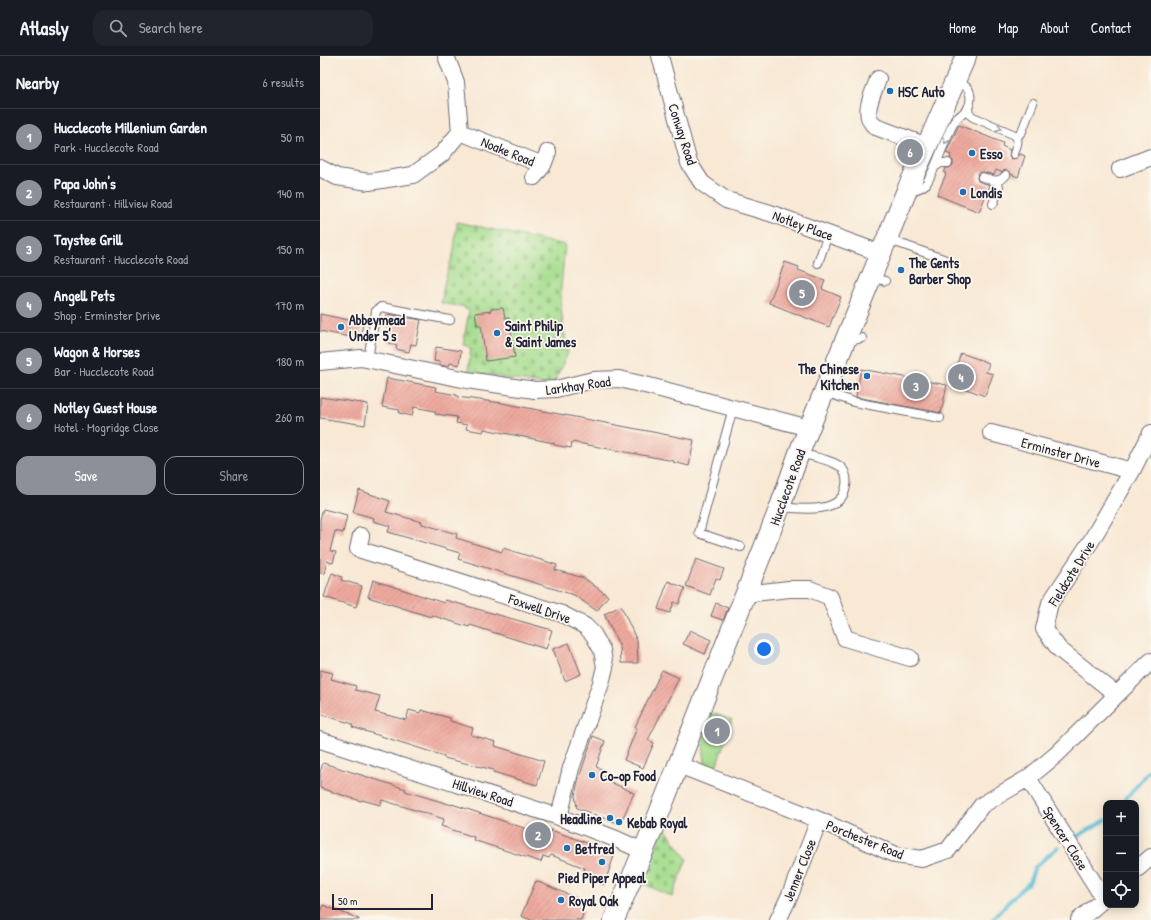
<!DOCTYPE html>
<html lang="en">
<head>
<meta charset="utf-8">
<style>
  :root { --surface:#171b24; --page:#20242c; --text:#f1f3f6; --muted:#9ea1a6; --line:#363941; --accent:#8c9099 }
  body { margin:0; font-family:"Patrick Hand",sans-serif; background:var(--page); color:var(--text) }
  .controls { position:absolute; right:12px; bottom:12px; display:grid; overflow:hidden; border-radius:8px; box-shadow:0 2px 10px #0003 }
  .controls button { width:36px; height:36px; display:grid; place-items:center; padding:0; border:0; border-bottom:1px solid var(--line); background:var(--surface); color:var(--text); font:20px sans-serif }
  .scale { position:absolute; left:12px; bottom:10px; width:101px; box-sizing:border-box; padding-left:4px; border:2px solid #22223b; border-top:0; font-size:11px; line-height:14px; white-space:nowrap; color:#22223b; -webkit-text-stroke:3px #fbf7ec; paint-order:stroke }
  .you { position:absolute; left:444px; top:593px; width:14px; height:14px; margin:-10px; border:3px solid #fff; border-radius:50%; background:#1a73e8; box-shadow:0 0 0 6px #1a73e833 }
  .badge { display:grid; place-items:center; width:26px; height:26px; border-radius:50%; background:var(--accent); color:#fff; font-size:13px; font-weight:700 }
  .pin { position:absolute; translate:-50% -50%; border:2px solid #fff; box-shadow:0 1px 4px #0006 }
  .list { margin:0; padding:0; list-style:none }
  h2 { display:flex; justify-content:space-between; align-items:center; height:52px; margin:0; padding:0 16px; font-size:17px }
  h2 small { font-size:13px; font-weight:400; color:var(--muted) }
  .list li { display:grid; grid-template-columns:26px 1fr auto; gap:12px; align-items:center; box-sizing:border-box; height:56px; padding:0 16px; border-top:1px solid var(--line) }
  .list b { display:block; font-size:15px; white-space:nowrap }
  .list p { margin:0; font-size:13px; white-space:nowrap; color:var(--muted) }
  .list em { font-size:13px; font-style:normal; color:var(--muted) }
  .actions { display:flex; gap:8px; padding:12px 16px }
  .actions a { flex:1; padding:9px 0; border:1px solid var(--accent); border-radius:12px; text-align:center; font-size:14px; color:var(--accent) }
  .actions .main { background:var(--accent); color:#fff }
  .icon { flex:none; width:22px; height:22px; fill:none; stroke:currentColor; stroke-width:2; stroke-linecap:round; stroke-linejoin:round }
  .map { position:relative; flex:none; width:831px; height:864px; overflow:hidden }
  header { display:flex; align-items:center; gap:24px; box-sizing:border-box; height:56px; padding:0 20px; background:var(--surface); border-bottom:1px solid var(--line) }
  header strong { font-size:19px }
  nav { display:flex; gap:22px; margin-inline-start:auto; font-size:14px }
  .search { width:280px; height:36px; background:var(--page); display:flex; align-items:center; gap:10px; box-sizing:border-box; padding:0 14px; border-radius:12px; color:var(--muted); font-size:15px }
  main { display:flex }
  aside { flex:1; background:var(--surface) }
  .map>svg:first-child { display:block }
  .cemetery { fill:url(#cemetery-stones); stroke:#648064 }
  .park { fill:url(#park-tufts); stroke:#648064 }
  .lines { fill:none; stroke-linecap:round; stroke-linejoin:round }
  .stream { stroke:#55bbd3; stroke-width:4 }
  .building { fill:url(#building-hatch) }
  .service-casing { stroke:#6d6771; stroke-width:10 }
  .minor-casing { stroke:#6d6771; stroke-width:18 }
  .tertiary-casing { stroke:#6d6771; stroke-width:22 }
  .service { stroke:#fff; stroke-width:8 }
  .minor { stroke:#fff; stroke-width:16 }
  .tertiary { stroke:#fff; stroke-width:20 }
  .oneway { stroke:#9c9ca7 }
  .poi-dot { fill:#1f6fb2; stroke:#fbf7ec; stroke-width:1.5 }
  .labels { text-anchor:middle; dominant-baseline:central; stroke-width:3.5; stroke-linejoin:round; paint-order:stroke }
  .poi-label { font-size:14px; font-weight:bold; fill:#22223b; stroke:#fbf7ec; text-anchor:start }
  .street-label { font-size:14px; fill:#22223b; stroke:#fbf7ec }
</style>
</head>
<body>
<header>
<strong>Atlasly</strong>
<div class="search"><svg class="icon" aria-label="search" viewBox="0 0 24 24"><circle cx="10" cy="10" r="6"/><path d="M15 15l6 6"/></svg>Search here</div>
<nav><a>Home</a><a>Map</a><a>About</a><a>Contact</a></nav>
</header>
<main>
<aside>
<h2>Nearby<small>6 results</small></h2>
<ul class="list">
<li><span class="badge">1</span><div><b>Hucclecote Millenium Garden</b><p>Park · Hucclecote Road</p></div><em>50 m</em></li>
<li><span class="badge">2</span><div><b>Papa John's</b><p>Restaurant · Hillview Road</p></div><em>140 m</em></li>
<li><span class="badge">3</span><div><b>Taystee Grill</b><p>Restaurant · Hucclecote Road</p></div><em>150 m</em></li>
<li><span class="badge">4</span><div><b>Angell Pets</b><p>Shop · Erminster Drive</p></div><em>170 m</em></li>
<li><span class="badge">5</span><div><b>Wagon &amp; Horses</b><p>Bar · Hucclecote Road</p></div><em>180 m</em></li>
<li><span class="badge">6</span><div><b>Notley Guest House</b><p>Hotel · Mogridge Close</p></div><em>260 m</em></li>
</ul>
<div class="actions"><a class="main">Save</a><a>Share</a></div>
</aside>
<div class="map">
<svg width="831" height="864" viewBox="0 0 831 864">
  <defs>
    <pattern id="cemetery-stones" width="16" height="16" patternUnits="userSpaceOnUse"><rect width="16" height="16" fill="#a6dd8e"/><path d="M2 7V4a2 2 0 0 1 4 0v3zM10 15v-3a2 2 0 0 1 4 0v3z" fill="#8fbd7b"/></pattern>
    <pattern id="park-tufts" width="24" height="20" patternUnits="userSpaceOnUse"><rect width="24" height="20" fill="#a6dd8e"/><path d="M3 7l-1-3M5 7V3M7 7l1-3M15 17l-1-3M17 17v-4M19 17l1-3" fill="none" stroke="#8fbd7b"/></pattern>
    <pattern id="building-hatch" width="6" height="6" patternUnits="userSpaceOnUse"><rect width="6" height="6" fill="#eea99e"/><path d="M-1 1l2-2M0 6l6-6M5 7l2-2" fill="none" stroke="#cc9189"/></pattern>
  </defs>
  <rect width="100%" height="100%" fill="#fbf7ec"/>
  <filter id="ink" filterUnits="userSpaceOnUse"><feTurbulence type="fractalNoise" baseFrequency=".025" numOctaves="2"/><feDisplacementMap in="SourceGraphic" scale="8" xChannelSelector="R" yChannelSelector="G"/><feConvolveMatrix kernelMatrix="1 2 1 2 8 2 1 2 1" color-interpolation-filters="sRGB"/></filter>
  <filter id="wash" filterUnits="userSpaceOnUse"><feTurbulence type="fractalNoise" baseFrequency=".012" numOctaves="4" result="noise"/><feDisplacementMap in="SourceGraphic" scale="16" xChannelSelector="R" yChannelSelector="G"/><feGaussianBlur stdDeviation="0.9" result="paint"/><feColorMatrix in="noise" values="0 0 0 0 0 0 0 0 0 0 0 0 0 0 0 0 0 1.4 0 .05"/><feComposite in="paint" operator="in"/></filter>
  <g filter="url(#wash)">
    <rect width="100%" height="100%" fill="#f8e8d4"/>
    <path class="cemetery" d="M137,166L245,189L241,231V250L243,269L248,297L234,326L228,329L148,316L151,292L149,290L143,289L149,254L145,253V251L121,247L125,224L134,195Z
      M344,771L367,803L352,841L322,827Z"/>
    <path class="park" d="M391,657L412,664L395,714L385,708L383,686Z"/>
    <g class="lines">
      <path class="stream" d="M802,747L831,713
        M754,782L786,764
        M672,864L690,844L709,827L715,811L738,791"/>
    </g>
    <g id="blocks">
      <path class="building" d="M639,69L683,87L682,90L690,94L689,100L692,103L697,102L700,98L705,100L698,121L691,118L687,114L681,116L676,114L674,119L663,116L658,117L657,122L658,125L670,129L659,156L617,139L626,118L624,117L626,112H630L633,109V105L630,102L631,99L626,97Z
        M465,206L479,211L478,214L505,224L502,233L521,241L509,271L449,247Z
        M183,252L185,262H189L195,301L166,305L161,269H157L155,257L171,255V253Z
        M0,258L43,267L40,283L0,275Z
        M67,258L101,264L96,289L91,288L89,296L76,293L77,289L68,287L71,272L65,271Z
        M116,291L141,295L139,309L130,307L129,310H125L119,309L120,306L114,305Z
        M641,297L669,307L666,316L673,318L665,340L630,327Z
        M541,313L627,329L621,357L536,341Z
        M67,322L116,331L115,335L137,339V341L182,347L374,384L369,410L353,406L354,405L252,386L251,392L234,389V387L164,373L163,376L146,373L147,369L136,367L137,361L115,358V355L94,351L92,360L79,357L80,354L62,351Z
        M0,341L48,348L45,369L0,362Z
        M39,434L70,445L66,456L102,466V468L137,478L136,482L182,496L183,492L237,509L235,514L264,522L288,540L277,555L254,539L138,503L140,497L68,476L70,470L53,465L54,462L33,456Z
        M3,453L27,459L23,477L15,475L10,495L16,496L13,507L7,505L4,518L0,517V463Z
        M376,503L404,513L400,524L396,522L390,539L366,530Z
        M12,517L22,521L21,524L42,530L36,551L4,541Z
        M53,524L124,547L125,544L232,574L226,593L150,569L149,571L111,559V561L48,541Z
        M348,525L365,532L359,548L354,546L350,557L338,553Z
        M396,547L408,552L403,564L391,560Z
        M301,550L317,585L318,607H301L300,591L284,558Z
        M370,574L391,584L385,598L363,588Z
        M249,587L261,618L245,625L233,593Z
        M0,614L13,617L11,623L36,630L35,634L60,640L55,656L86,664L89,654L100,657L101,654L130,662V665L153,672L151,679L176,686L175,690L224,705L217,729L173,716L174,714L124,702V700L102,693L32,671L33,668L0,658Z
        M342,614L359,622L328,684L334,687L323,712L304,704L317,672L315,671Z
        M273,680L285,685L276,711L287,715L284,723L314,737L300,768L257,752L255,739L258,725Z
        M3,707L86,733L85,735L132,749V748L207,773L209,770L230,777L231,774L295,797L284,829L262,820L265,812L231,799L229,802L223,800L221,806L153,784L154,781L121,770L124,763L62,744L60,749L42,744L41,745L0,732V716Z
        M216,825L264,845L261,854L264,855L261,864H211L201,860Z
        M3,849L39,863V864H0V856Z"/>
    </g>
  </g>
  <g filter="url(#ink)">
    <use href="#blocks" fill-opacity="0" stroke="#6d6771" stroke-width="1"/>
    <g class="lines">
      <g class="service-casing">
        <path id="service" d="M648,53L649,58L653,61L695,79C700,85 696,91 694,98
          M697,81L702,75L713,47
          M616,110L621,107H628
          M662,121C671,124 679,128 686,119
          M589,134C596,135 601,132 606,128C618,109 623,86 634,66C640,57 653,55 650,38C649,30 641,28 635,25
          M673,148L679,132L678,125
          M567,183L626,204
          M498,207L508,178
          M551,221L565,225
          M527,286L542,282
          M48,303L56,255L61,251L130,264
          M505,336L534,346L620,362
          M413,352L379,477L421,491
          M461,451C481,453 522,459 526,430C527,424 526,417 522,412C514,404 490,400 479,397"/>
      </g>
      <g class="minor-casing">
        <path id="minor" d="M340,0L369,107L382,127L406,144L450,157L560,197
          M558,23C553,39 540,59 556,71L607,90
          M140,76L223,109L214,121
          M223,109L228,96
          M0,112L17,121L49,126L93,119L122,98L140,76L136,26L126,0
          M800,113L831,101
          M0,306L41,302L147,324L215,334L236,333L273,324L299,323L329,330L489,372
          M671,377L812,415
          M41,480L38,493L242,558L265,570L273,578L282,594L285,611L281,627L251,712L239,761
          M425,538L469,533H490L510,541L525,582L590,602
          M796,638L739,593L724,573L730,547L771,485L812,415L831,377
          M0,684L239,761L296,783L323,795
          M359,709L499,764L576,799L602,803L628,794L662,749L708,722L737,698L831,605
          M708,722L784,843L759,864
          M816,814L831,801
          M458,864L470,839L499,764"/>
      </g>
      <g class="tertiary-casing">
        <path id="tertiary" d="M294,864L338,760L460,451L479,397L587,134L607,90L646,0"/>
      </g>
      <use href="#service" class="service"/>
      <use href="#minor" class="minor"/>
      <use href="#tertiary" class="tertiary"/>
    </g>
    <defs><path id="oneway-chevron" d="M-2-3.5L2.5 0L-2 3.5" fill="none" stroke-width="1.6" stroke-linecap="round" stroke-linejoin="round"/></defs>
    <g class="oneway">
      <use href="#oneway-chevron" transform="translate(679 72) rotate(22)"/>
      <use href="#oneway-chevron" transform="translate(626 85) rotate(113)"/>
    </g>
  </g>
  <g class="poi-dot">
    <circle cx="570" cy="35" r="4"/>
    <circle cx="652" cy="97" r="4"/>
    <circle cx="643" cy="136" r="4"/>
    <circle cx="581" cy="214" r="4"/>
    <circle cx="21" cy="271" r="4"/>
    <circle cx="177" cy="277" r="4"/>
    <circle cx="547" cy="320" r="4"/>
    <circle cx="272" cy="719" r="4"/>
    <circle cx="290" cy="762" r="4"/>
    <circle cx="299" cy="766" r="4"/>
    <circle cx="247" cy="792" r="4"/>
    <circle cx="282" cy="806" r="4"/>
    <circle cx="241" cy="844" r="4"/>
  </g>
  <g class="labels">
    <g class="poi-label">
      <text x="578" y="35">HSC Auto</text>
      <text x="660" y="97">Esso</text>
      <text x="651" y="136">Londis</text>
      <text x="589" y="206">The Gents<tspan x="589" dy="16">Barber Shop</tspan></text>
      <text x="29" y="263">Abbeymead<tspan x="29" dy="16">Under 5's</tspan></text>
      <text x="185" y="269">Saint Philip<tspan x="185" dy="16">&amp; Saint James</tspan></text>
      <text x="539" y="312" text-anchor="end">The Chinese<tspan x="539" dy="16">Kitchen</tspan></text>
      <text x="280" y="719">Co-op Food</text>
      <text x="282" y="762" text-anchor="end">Headline</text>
      <text x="307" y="766">Kebab Royal</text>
      <text x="255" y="792">Betfred</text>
      <text x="282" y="821" text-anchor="middle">Pied Piper Appeal</text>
      <text x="249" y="844">Royal Oak</text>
    </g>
    <g class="street-label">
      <text transform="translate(363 78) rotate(72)">Conway Road</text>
      <text transform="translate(188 95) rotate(22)">Noake Road</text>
      <text transform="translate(483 169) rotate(20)">Notley Place</text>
      <text transform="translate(258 329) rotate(-8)">Larkhay Road</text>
      <text transform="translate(741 396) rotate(15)">Erminster Drive</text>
      <text transform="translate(467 431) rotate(-70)">Hucclecote Road</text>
      <text transform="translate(751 517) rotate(-58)">Fieldcote Drive</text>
      <text transform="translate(220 552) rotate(19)">Foxwell Drive</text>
      <text transform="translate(163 736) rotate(18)">Hillview Road</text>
      <text transform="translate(746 782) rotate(58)">Spencer Close</text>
      <text transform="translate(545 783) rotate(22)">Porchester Road</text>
      <text transform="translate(479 814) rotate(-68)">Jenner Close</text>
    </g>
  </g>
</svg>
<div class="controls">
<button>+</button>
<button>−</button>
<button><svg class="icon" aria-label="locate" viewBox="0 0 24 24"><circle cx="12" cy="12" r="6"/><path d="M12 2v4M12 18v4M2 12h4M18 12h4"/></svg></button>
</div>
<div class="scale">50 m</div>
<div class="you"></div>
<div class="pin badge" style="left:397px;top:675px">1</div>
<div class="pin badge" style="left:218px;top:779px">2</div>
<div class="pin badge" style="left:596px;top:330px">3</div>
<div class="pin badge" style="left:641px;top:321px">4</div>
<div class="pin badge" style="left:482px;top:237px">5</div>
<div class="pin badge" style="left:590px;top:96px">6</div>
</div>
</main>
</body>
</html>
